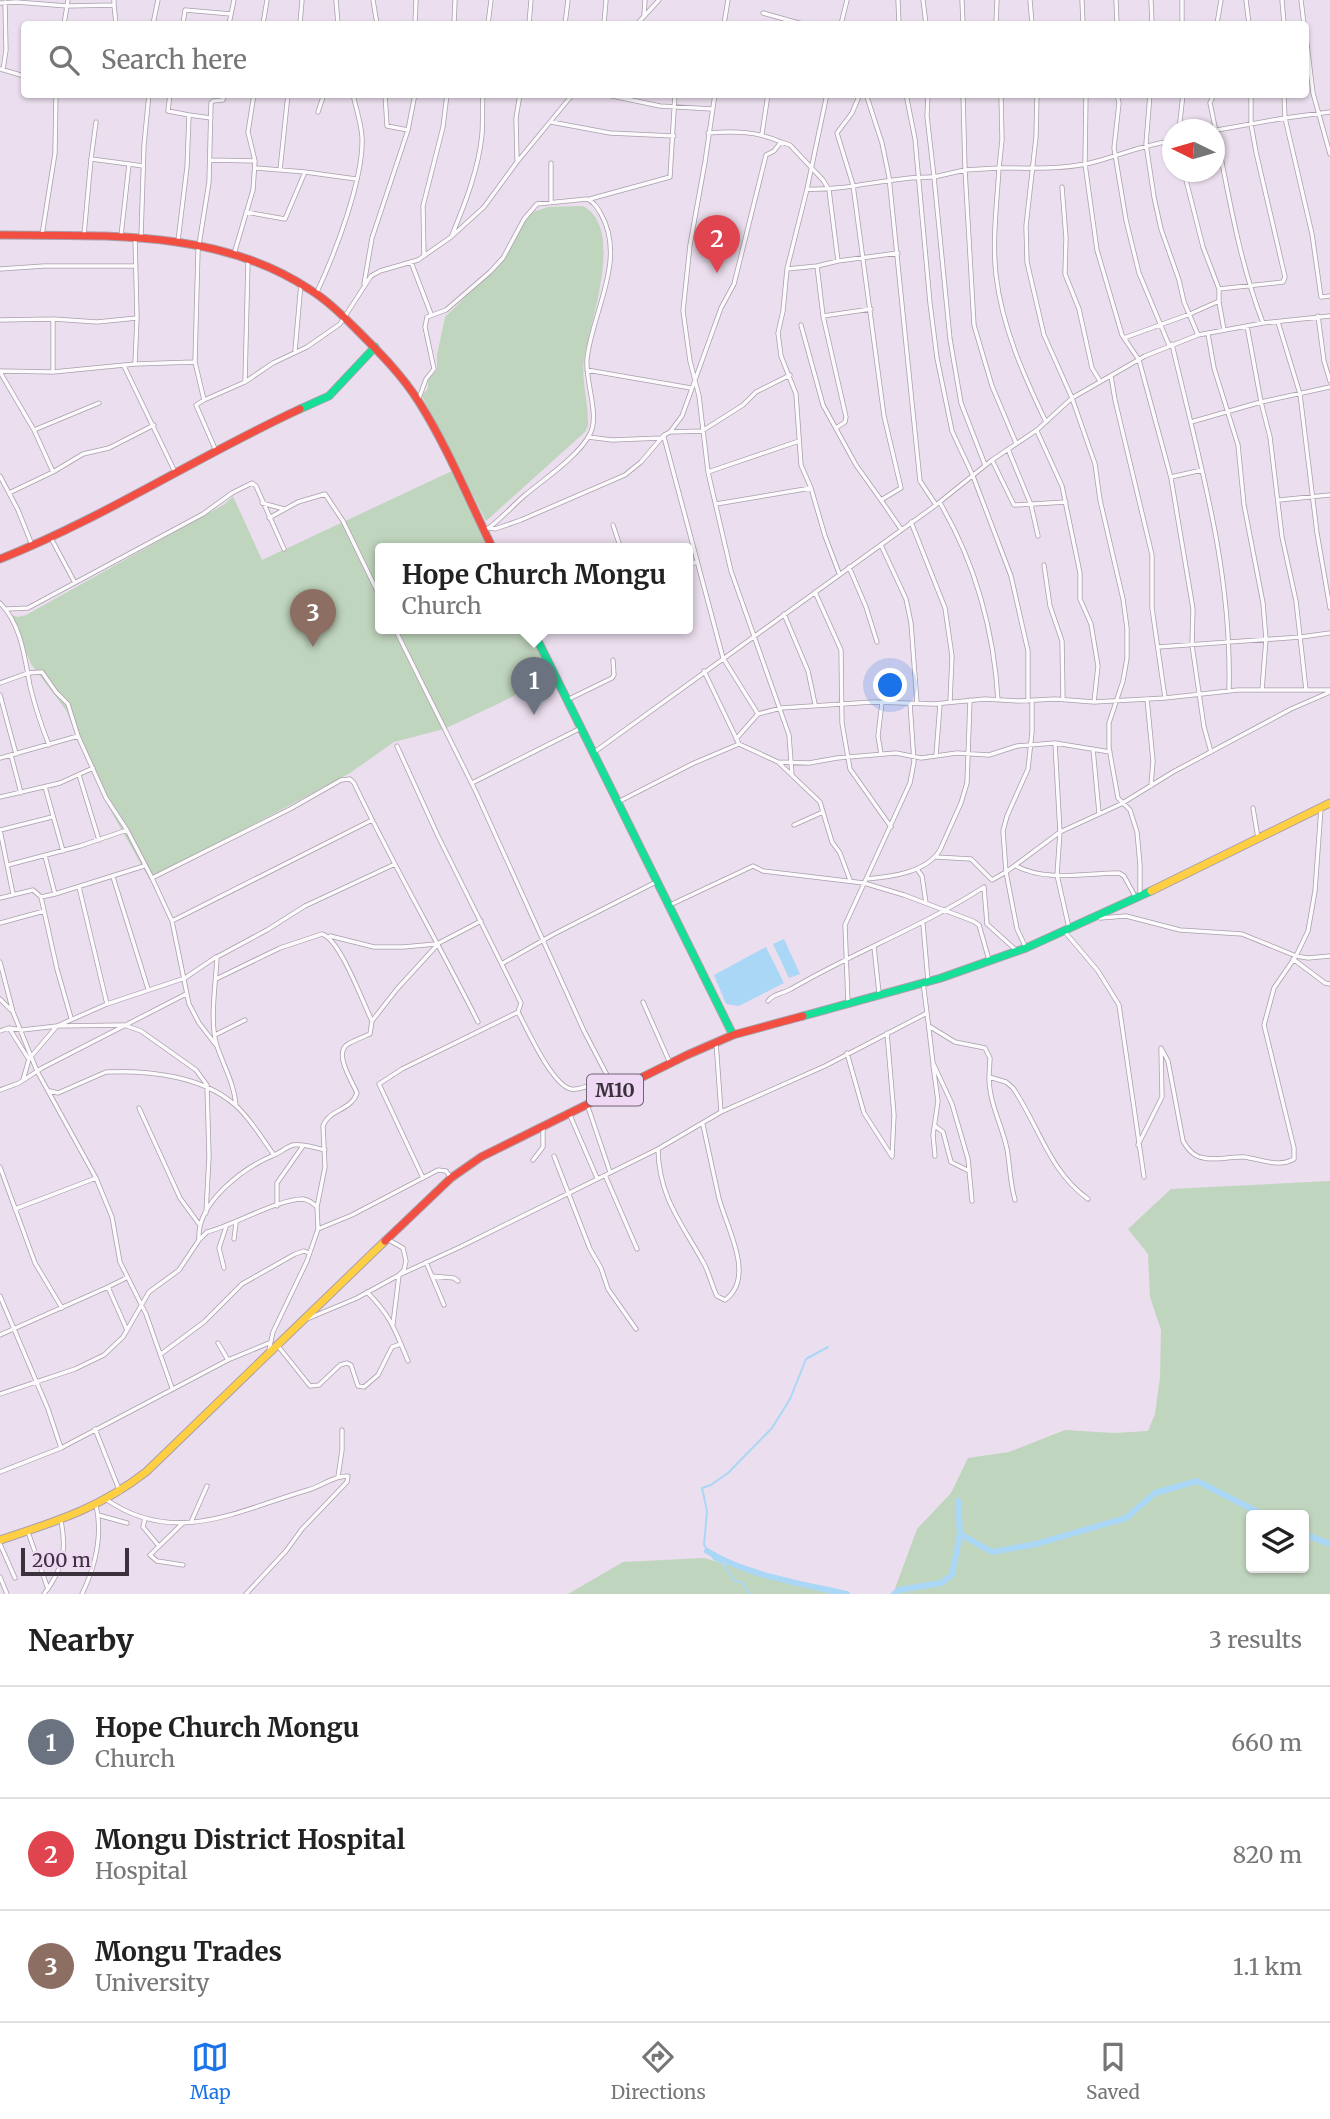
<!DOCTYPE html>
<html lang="en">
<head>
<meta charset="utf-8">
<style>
  :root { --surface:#fff; --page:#f6f6f6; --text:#222; --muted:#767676; --line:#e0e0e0; --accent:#1a73e8 }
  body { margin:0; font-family:Merriweather,serif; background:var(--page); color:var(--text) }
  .controls { position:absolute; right:21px; bottom:21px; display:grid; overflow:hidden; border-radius:7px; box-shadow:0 2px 5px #0004 }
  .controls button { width:63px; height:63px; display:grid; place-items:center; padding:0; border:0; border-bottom:2px solid var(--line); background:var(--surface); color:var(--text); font:35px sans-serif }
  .compass { position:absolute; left:1162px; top:119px; width:63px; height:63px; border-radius:50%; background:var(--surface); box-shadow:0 2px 5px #0004; rotate:275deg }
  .scale { position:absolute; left:21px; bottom:18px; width:108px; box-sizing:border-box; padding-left:7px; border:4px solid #3a313c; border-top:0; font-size:19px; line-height:24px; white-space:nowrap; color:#3a313c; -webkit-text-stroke:5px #efd8f4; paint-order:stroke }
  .you { position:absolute; left:891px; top:686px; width:24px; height:24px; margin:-18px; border:5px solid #fff; border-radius:50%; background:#1a73e8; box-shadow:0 0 0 10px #1a73e833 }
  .badge { display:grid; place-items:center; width:46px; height:46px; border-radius:50%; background:var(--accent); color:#fff; font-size:23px; font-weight:700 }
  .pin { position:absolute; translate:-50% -58px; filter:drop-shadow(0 2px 4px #0008) }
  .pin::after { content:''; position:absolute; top:37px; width:24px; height:21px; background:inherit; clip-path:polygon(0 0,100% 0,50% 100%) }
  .popup { position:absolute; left:375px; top:543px; width:318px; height:91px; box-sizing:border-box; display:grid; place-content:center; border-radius:7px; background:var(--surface); filter:drop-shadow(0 2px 5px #0005); font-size:23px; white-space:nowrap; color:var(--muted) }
  .popup b { font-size:26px; color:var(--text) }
  .popup::after { content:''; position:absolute; left:50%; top:100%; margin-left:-14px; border:14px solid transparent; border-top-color:var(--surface) }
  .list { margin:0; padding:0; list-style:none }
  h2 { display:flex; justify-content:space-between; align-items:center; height:91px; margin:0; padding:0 28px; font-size:30px }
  h2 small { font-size:23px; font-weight:400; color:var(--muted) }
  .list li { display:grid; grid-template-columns:46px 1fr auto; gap:21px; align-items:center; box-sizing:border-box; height:112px; padding:0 28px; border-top:2px solid var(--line) }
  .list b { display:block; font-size:26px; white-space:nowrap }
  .list p { margin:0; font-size:23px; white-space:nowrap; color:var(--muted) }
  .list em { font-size:23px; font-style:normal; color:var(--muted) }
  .icon { flex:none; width:38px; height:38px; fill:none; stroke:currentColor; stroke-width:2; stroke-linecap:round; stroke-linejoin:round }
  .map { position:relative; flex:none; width:1330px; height:1594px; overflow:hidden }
  .search { position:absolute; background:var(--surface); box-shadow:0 2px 5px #0004; left:21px; right:21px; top:21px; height:77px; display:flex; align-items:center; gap:18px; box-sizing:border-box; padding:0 24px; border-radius:7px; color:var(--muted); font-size:26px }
  .sheet { height:427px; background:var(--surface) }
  nav { display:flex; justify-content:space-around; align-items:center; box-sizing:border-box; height:98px; border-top:2px solid var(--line); background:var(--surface); font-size:19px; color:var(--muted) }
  nav a { display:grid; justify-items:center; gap:4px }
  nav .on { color:var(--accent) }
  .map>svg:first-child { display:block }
  .green { fill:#c0d5bd; fill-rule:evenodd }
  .water { fill:#abd7f6 }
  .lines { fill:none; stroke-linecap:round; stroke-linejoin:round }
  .stream { stroke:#abd7f6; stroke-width:2 }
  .river { stroke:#abd7f6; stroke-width:6 }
  .street-casing { stroke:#a99fab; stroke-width:5 }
  .fast-casing { stroke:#a99fab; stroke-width:9 }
  .slow-casing { stroke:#a99fab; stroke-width:9 }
  .jam-casing { stroke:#a99fab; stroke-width:9 }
  .street { stroke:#fcfafc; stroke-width:3.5 }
  .fast { stroke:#16e098; stroke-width:7 }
  .slow { stroke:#ffcf43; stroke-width:7 }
  .jam { stroke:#f24e42; stroke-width:7 }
  .labels { text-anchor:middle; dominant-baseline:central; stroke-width:7; stroke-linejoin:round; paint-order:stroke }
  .shield { fill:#efd8f4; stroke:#706373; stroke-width:2 }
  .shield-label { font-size:19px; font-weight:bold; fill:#3a313c }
</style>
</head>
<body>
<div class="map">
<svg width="1330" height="1594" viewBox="0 0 1330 1594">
  <rect width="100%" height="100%" fill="#ebdeee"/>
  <path class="green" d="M583,206C626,229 589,323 584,360C581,381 589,404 588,426L585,432L486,521L422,396L428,388V380L437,370V355L445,317L502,261L518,231L533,212L548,207Z
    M454,470L493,549H380V629H532L554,674L500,703L444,729L394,742L350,773L150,880L103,797L66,710L31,664L11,615L18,617L26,615L225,504L233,496L262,560Z
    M1330,1181V1594H893L917,1529L951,1493L968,1458L1009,1452L1065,1430L1114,1433L1148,1431L1155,1414L1160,1377L1161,1330L1150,1297L1148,1254L1128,1229L1171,1189ZM1304,1515V1568H1251V1515Z
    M704,1558L832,1594H568L623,1562Z"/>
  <path class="water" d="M784,939L800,974L789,978L773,944Z
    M766,947L784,983L739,1006L726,1004L714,975Z"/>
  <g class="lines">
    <path class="stream" d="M750,1594L743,1583L735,1581L721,1562L714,1559L704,1545L707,1511L702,1488L711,1485L728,1473L772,1428L790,1399L806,1359L828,1347
      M898,1594L899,1590"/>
    <path class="river" d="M960,1534L992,1552L1036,1544L1126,1518L1155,1493L1197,1481L1264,1515
      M1304,1534L1330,1544
      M707,1551C745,1575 803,1584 847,1594
      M894,1594L899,1590L941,1583L952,1575L960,1534L958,1501"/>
    <g class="street-casing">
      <path id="street" d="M336,0L338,24
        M373,0L377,24
        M898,0L899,24
        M923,0L926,24
        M962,0L963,24
        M1030,0L1032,24
        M1082,0L1083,24
        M1116,0L1117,24
        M1151,0L1152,24
        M1182,0V24
        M1246,0L1249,24
        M1282,0L1284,24
        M1301,0L1304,24
        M0,3L16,2L67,6L114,5V0
        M114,5L116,24
        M763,13L795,22L794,24
        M644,15L645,0
        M795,22L803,24
        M64,24L68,0
        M153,24L158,0
        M183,24L185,10L231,14
        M229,24L234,0
        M263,24L267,0
        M300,24L302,0
        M415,24L416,0
        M454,24L455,0
        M488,24L491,0
        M529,24L531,0
        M565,24L568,0
        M604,24L606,0
        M637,24L659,0
        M724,24L728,0
        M841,24L847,0
        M996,24L997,0
        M1217,24L1221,0
        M1306,36L1313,93L1330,154
        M0,69L24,76
        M3,70L6,50L5,2
        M170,94L168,111L189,115L187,167L178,241
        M254,94L248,132L255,161
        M385,94L387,126L408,130
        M603,94L660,106L712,109
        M715,94L705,162L690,245L683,311L690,361L699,396L708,472L731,571L789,735L792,775
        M860,94L852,113L837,133L853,185L884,416L901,488L881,500L901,529
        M866,94L882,143L889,177L920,481L936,505
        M906,94L915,139L930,303L937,358L952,431L973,476L1011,576L1028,651V701
        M963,94L965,170L999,168C997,203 992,240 996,275C1002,327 1024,376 1046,422
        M1001,94L1002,140L999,168C1032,168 1067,170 1098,161C1126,153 1143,145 1172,141
        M1037,94L1036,137L1026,226L1027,262L1044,335L1072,398L1095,464L1100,500L1123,599L1127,628V658L1123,681L1109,723V748L1118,798L1130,810L1137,832L1140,865V896
        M1086,94L1085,164L1097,250L1122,335L1139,360L1171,478L1193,609L1192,645L1204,727L1211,752
        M1117,94L1119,103L1114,148L1126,220L1139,273L1169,345
        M1150,94L1146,144L1154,197L1161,229L1179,280L1184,302L1198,335
        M1214,94L1210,103C1226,177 1236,253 1263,323
        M318,112L324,94
        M1330,112L1285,118L1312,234L1321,297L1330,296
        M189,115L211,118
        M551,122L610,133L674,136
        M1179,130L1183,94
        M1217,130L1285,118L1284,94
        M708,133C735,131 756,131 781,142
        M762,134L768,94
        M91,159L96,122
        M211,160L255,161L253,190L234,254
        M517,160L516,118L520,94
        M129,164L143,166
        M256,168L305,172L356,179
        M280,170L288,94
        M1062,187L1066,238L1065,274L1079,309L1092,368L1100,381
        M807,189L827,94
        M590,199L670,177L675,94
        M551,202V163
        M246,212L285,219L305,172
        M42,235L55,153L56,94
        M84,235L91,159L129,164L121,236
        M452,235C465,204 479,168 482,134C483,121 482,108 483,94
        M141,237L144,145L149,94
        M424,256L423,206L443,127L447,94
        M411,262L431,314
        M817,266L838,261L898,253
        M0,269L44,266H136
        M787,269L817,266L823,316L846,417L845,422L836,428
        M364,284L372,238L408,130L415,94
        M1219,289L1283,282L1285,277L1256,152L1251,124V94
        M316,294C334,256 364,179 362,137C361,122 356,109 353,94
        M1219,302L1224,330
        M823,316L871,309
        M1318,316L1324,361L1330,381
        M53,319L97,322L137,318
        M0,320L53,319V372
        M1278,322L1300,394L1317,533L1330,608
        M801,325L823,405L856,465L881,500
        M1247,326L1261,402L1330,387
        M1208,334L1214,368L1238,445L1244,505L1263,603L1266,639L1262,690
        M1124,338L1190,314L1219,301V289L1203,247L1184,172
        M1172,344C1199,461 1232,567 1229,689
        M295,351L301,283
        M135,364L137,318L135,237
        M124,366L175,472
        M587,370L691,388
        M0,371L53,372L135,364L195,362
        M0,372L34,430L53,472L9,493
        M1111,376L1115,400L1152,555V608L1165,698
        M245,382L273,363L307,347L340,324L371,276L380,271L418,260L451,237L484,207L517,162L573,94
        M204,400L245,382L248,261
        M418,401L426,379L434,369L425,327L427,317L446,310L490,272L503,258L524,219L537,204L587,199C594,202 597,207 601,214C627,260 592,312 587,359C585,381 600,415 590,434C578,457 544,479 524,496C511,507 499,522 484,531
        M1191,422L1261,402L1270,437L1282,537L1296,601L1306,690
        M34,430L99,403
        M1037,431L1062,486L1080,573V599L1091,624L1098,666L1094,702
        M670,432L702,431L743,405L756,392L790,375
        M588,437L612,440L662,438
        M664,437L723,658L758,714
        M1008,449L1031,505L1038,536
        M216,451L196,405L204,400L195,362L198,251L209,182L211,103L213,101L223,100L224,94
        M992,460L1014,505L1066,502
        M985,465L961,403L950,339L934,177L965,170L974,325L992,386L1016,443
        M53,472L83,454L109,448L154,425
        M708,472L799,441
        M0,476L18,510L32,545
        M1171,477L1202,470
        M1279,500L1330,495
        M262,503L284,509
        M940,503C975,562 994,631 998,700
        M716,504L811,488
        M269,518L298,502L325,494L343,521L380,597
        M911,522L945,608L952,656L950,702
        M613,525L621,549
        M490,528L495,529L521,520L625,475L641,462L664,435L670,432L682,416L721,308L734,284L766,155L774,151L781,142L790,145L823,180L829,190L838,261
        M52,540L74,581
        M881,545L906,599L911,623L917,703
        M688,565L697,562
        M1044,565L1050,606L1062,641L1063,699
        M849,567L866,607L877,642
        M839,573L825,536L811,488L801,465L796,394L781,356L778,333L783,311L787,269L807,189C849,191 891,176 934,177L927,116L928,94
        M815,592L841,650L842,723L850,769L891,827
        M0,603C21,624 25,658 30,686C35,706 41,725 49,745
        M7,609L28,608L203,514L232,493L252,483L256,486L284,549
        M784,614L808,671L815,704
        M395,629L476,792L584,1031L608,1077L623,1085
        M1158,647L1301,637L1330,633
        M704,671L739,744L778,762L820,802L832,842L840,853L850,880
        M0,683L28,673L42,672L56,692L68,704L78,736L106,798L127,830L152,878L172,921L189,1004L199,1023L216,1045
        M0,695L16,754
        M1147,699L1153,761L1151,786
        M567,700L612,678L614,675L613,660
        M736,739L758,714L781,708L873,702L934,704L985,699L1018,701L1055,699L1094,702L1165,698L1238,690H1330
        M1055,743L1060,832L1057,875L1069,928
        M397,746L438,836L521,1003L518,1012L402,1069L379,1084L423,1178
        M1093,749L1099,813
        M593,753L936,505L992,460L1037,430L1072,398L1145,356L1198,335L1263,323L1330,316
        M881,754L878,736L882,702
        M11,755L21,793
        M936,756L940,704
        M0,758L78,736
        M778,762L809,763L837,758L896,753L921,758L957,753L989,755L1017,746L1055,743L1110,752
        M79,775L99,840
        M472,783L581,728
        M45,787L63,851
        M0,797L60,783L93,768
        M618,802L694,763L739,744
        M1253,808L1258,838
        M794,825L823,812
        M0,830L13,894
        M0,830L52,817
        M45,856L55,894L144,866
        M936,857L971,859L992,880L1006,872L1003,831L1007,816L1028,769L1032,732V700
        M8,865L80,846L127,830
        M1016,866C1046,882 1086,873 1119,873L1124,876L1136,898
        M917,869L922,876L926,903
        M113,877L148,989
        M152,878L290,809L341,780L350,779L354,783C393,865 438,942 478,1022
        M866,879C890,877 926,873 940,850L961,803L967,783L970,700
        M79,887L107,1004
        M41,897L55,894
        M0,898L33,890L41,897L57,969L71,1018
        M670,905L753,866L763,871L864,883L904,895L973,921L979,925L989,960
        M1100,918L1126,916L1180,930L1242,934L1296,956L1308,958L1330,956
        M172,921L372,820
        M0,923L44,911
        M923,924L928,981
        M1065,932L1098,971L1119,1005L1144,1177
        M330,936L374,947H403L436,944
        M874,947L879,993
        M1026,948L1017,929L1006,872L1060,832L1121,804L1173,772L1291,709L1330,692
        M1293,959L1325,983L1330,984
        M0,962L13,1012L37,1071L96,1178L112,1217L120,1262L146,1314L172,1388
        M503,963L554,934L658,881
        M216,979L280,948L322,934C340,939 363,1003 372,1021L370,1034C363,1037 355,1040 348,1044C333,1053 352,1081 357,1093C351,1111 329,1109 323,1126L325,1167L317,1207L318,1229L307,1261L273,1332L268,1355
        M0,999L11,1010
        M768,1001C774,993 783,994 791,989C854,952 922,927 984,887L987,924L1017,951
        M643,1002L670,1063
        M848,1003L845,925L910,783L914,762L910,703
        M518,1012C527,1029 552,1085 571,1089C581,1091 598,1081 608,1077
        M927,1013L933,1063L952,1104L968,1159L972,1201
        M372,1021L397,989L439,943L481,921
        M929,1026L955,1042L985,1048L990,1058L989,1077L1006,1082L1013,1088C1039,1126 1049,1171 1088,1199
        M9,1028L28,1058
        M0,1031L9,1028L22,1030L57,1026L107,1004L185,978L216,957
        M887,1033L894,1115L892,1157
        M215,1035L245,1020
        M716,1042L721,1112
        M847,1053L864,1113L891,1155
        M933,1065L938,1101L933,1135L935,1156
        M989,1077C989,1103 1002,1125 1007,1149C1010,1166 1010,1183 1015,1200
        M23,1080L29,1059L57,1026L124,1025L141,1031L196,1070L207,1085L209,1156L206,1213
        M0,1090L19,1083L42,1068L186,994
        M50,1091L58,1093L106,1072C149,1070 201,1076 234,1104C249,1116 263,1140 274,1155
        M587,1104L610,1172
        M236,1105C234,1083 224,1067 217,1046C209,1022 216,982 217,957L267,930L305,906L395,864
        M139,1108L180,1198L199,1224
        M569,1113L597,1178
        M935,1126L943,1132L951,1162L969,1171
        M1138,1145L1162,1097L1161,1048L1168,1061L1183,1141C1188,1150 1194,1157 1204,1158C1217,1161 1231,1156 1244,1157C1260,1159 1279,1168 1294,1159V1148L1264,1025L1274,988L1296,956L1308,931L1315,891L1321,808
        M658,1149C659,1196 680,1221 702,1260C709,1271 711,1284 717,1296L725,1300C758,1276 723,1222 718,1194C713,1171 708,1148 703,1125
        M554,1156L590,1249L601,1268L608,1289L636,1329
        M533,1160L543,1147V1128
        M0,1167L35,1263L62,1308
        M605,1175L637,1249
        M277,1206V1183L303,1146
        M15,1209L96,1178
        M318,1229L352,1215L438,1170L446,1171L451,1178
        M234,1239L236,1223
        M387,1239L403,1248L406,1261L404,1270L399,1275L393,1324
        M199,1240C196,1203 243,1168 274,1155C280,1153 286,1147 293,1145C303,1143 315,1148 325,1150
        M426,1262L444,1305
        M224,1268L219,1248L226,1227
        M432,1276L454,1278L458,1281
        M108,1287L126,1278
        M367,1292C391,1316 395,1330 408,1361
        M0,1296L48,1409L61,1448
        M307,1319L357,1298L399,1275L460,1247L658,1149L721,1112L825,1066L927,1013L923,982
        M0,1335L108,1287L127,1330
        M218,1343L228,1360
        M278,1346L310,1386L319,1385L340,1365L347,1363L351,1365L358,1386L364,1387L378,1375L392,1347L401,1344
        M161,1354L204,1322L242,1284L295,1254L304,1251L309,1253
        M0,1394L75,1369L104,1355L123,1337L149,1292L179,1270L199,1240L207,1232C234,1225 278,1199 303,1199C309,1200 313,1203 317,1207
        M95,1429L120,1492
        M0,1472L61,1448L228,1360L269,1343
        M338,1477L342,1450V1430
        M107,1500C176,1547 239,1510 308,1490C322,1486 333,1476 348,1476L347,1482L302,1529L286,1551L246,1594
        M98,1515L127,1523
        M145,1518L143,1527L158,1545
        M191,1522L207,1486
        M28,1532L48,1589
        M0,1544L15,1578
        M183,1565L157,1561L150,1555L183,1523
        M0,1577L7,1594
        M44,1594C63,1569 67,1551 61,1521
        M82,1594C96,1565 103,1536 96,1505"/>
    </g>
    <g class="fast-casing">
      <path id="fast" d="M300,409L329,396L375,347
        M532,629L733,1035
        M803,1016L941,978L1026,948L1151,891"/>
    </g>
    <g class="slow-casing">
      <path id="slow" d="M1151,891L1330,803
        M0,1540C57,1521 98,1509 146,1472L385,1241"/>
    </g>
    <g class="jam-casing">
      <path id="jam" d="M0,235C103,236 219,229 309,289C327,300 342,315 357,330C380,353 402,375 419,402C448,448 469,500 493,549
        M0,559C104,518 198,456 300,409
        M385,1241L451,1178L481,1157L687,1055L733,1035L803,1016"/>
    </g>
    <use href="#street" class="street"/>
    <use href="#fast" class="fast"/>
    <use href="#slow" class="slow"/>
    <use href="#jam" class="jam"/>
  </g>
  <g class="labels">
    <rect class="shield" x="587" y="1074.5" width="56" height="31" rx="5"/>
    <g class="shield-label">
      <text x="615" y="1090">M10</text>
    </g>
  </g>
</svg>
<div class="controls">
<button><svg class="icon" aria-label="layers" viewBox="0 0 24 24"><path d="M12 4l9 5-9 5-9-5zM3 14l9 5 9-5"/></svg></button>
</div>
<svg class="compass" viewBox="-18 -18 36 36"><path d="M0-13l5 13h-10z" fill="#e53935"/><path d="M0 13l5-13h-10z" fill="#767676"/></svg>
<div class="scale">200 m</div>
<div class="you"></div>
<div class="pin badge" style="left:534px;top:715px;background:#6b7280">1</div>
<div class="popup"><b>Hope Church Mongu</b>Church</div>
<div class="pin badge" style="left:717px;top:273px;background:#e0444e">2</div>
<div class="pin badge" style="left:313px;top:647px;background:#8d6e63">3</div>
<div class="search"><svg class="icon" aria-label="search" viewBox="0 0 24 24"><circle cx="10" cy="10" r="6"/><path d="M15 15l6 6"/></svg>Search here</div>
</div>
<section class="sheet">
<h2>Nearby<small>3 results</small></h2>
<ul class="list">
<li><span class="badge" style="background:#6b7280">1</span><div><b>Hope Church Mongu</b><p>Church</p></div><em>660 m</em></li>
<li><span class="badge" style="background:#e0444e">2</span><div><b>Mongu District Hospital</b><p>Hospital</p></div><em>820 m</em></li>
<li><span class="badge" style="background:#8d6e63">3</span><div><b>Mongu Trades</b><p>University</p></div><em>1.1 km</em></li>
</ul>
</section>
<nav>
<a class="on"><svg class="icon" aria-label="map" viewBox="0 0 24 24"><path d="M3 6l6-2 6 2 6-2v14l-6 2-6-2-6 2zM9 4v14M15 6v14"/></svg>Map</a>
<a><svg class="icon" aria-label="directions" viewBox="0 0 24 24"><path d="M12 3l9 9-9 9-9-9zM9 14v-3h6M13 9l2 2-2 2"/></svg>Directions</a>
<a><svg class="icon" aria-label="saved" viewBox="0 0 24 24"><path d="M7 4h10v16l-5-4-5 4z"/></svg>Saved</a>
</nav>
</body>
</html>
